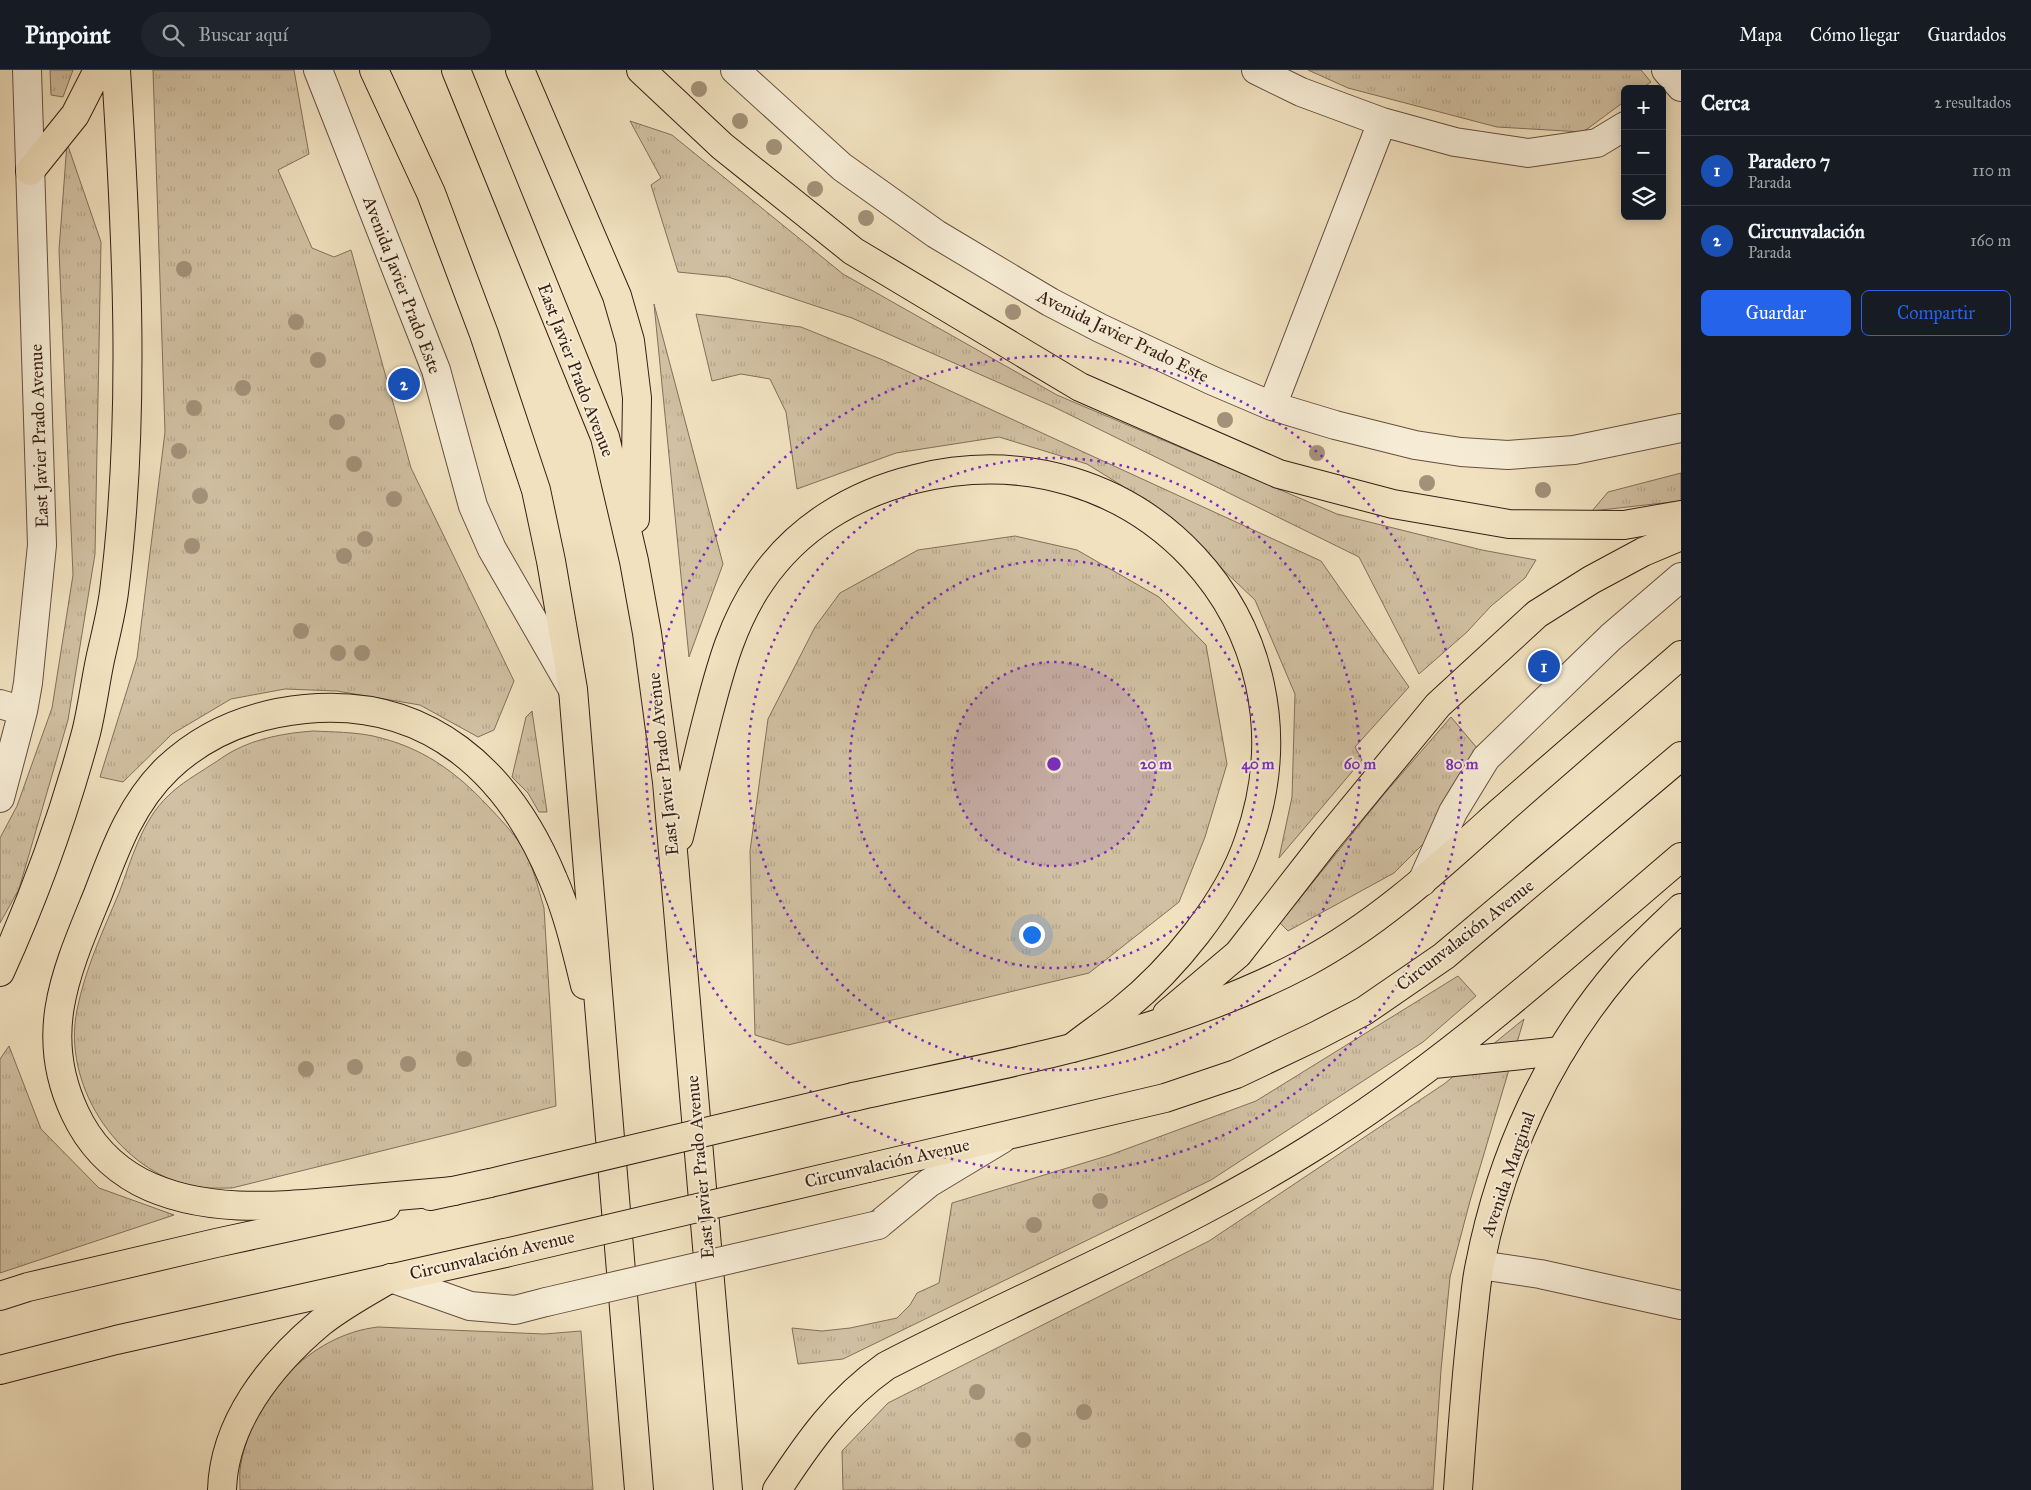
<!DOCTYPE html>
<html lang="es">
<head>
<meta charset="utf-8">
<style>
  :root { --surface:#171b24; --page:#20242c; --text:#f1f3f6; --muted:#9ea1a6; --line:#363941; --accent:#2563eb }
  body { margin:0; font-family:"IM FELL Great Primer",serif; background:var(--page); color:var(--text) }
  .controls { position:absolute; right:15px; top:15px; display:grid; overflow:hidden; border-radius:8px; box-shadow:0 2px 12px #0003 }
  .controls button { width:45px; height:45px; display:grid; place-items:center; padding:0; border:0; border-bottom:1px solid var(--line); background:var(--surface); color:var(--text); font:25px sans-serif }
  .you { position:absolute; left:1031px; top:864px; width:18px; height:18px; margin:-12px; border:4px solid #fff; border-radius:50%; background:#1a73e8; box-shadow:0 0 0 8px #1a73e833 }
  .badge { display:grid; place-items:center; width:32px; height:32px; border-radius:50%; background:var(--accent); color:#fff; font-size:16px; font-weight:700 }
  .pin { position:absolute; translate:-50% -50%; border:2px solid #fff; box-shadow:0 1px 5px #0006 }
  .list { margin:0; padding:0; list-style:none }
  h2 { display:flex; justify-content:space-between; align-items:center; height:65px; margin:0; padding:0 20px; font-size:21px }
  h2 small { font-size:16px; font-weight:400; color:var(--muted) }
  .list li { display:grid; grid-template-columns:32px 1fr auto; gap:15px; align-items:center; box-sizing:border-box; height:70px; padding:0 20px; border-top:1px solid var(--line) }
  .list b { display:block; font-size:19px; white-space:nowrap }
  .list p { margin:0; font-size:16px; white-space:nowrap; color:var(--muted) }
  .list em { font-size:16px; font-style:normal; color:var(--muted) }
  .actions { display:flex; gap:10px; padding:15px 20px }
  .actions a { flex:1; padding:11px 0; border:1px solid var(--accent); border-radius:8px; text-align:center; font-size:18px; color:var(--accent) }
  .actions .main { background:var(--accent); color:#fff }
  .icon { flex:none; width:28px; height:28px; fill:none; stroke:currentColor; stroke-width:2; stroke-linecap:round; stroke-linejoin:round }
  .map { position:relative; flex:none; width:1681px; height:1420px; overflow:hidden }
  header { display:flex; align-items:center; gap:30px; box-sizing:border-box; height:70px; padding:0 25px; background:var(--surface); border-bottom:1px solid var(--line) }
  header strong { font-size:24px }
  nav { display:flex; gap:28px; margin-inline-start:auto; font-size:18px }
  .search { width:350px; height:45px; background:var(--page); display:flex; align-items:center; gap:12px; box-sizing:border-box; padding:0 18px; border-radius:28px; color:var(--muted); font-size:19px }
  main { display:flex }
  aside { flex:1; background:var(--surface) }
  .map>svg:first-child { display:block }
  .grass { fill:url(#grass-tufts); stroke:#846f5c }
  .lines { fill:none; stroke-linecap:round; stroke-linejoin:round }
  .minor-casing { stroke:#664f40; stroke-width:30 }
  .major-casing { stroke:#371e15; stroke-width:30 }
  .highway-casing { stroke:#371e15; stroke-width:30 }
  .minor { stroke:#f6ecd5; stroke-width:28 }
  .major { stroke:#f1e1bf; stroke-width:28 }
  .highway { stroke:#f1e1bf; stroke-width:28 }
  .minor-bridge-casing { stroke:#664f40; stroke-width:30; stroke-linecap:butt }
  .major-bridge-casing { stroke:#371e15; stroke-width:30; stroke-linecap:butt }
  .minor-bridge { stroke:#f6ecd5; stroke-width:28 }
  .major-bridge { stroke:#f1e1bf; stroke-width:28 }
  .tree { fill:#a49179 }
  .ring { fill:none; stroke:#7b2cbf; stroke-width:2.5; stroke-dasharray:2.5 5 }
  .labels { text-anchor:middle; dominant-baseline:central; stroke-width:4; stroke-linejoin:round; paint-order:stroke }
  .street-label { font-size:18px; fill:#371e15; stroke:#f6ecd5 }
  .centre { fill:#7b2cbf; stroke:#f6ecd5; stroke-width:2.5 }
  .ring-label { font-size:15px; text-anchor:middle; font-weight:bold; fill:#7b2cbf; stroke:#f6ecd5; stroke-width:4; stroke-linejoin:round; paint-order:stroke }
</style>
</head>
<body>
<header>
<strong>Pinpoint</strong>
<div class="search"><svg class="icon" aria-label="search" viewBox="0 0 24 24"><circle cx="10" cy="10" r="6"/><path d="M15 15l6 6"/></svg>Buscar aquí</div>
<nav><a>Mapa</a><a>Cómo llegar</a><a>Guardados</a></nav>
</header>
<main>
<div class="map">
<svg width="1681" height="1420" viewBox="0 0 1681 1420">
  <defs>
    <pattern id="grass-tufts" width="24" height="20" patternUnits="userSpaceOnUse" patternTransform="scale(1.25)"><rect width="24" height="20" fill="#d1c0a2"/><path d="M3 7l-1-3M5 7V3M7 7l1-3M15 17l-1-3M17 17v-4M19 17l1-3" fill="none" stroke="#b4a58b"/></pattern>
  </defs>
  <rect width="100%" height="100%" fill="#f1e1bf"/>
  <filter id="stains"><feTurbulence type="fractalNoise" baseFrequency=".004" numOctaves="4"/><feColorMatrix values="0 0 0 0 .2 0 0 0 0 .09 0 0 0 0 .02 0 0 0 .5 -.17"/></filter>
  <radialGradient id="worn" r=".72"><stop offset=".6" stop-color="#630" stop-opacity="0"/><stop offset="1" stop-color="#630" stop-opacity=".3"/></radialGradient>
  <path class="grass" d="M50,0H73L63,27L51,25Z
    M153,0H294L309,84L278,100L312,178L334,187L351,180L411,398L514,611L494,660L478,667L420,635L337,621L285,619L231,629L172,664L123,712L100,707L137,588L165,362Z
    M1308,0H1641L1651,12L1641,19H1625V31L1583,62L1497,57L1348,18Z
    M630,51L672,65L843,204L1057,325L1337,444L1482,480L1536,490L1525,508L1491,536L1467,562L1419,604L1359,487L1054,337L852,248L728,207L678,202L651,115L661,108Z
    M67,73L101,172L95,484L68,650L19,819L0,853V768L17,736L52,638L73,505L59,180Z
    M654,234L723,494L689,587Z
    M696,244L801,257L883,290L1321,491L1409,617L1355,677L1362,690L1279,788L1292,727L1295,624L1255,530L1158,438L1087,394L999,367L896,383L797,419L786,342L770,309L741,304L712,311Z
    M1681,403V431L1592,441L1608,422Z
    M1015,466L1077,480L1159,527L1206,575L1227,694L1205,767L1179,832L1089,903L788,975L755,965L750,781L768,649L815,557L840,523L918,480Z
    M532,641L547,742H539L528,723L512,707L526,647Z
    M1451,647L1477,678L1436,761L1394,803L1288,861L1280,853L1385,723Z
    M313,661C333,662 354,662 373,666C422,677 455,701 488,736C500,749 513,762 522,777C533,795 538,818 544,838L556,1036L454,1063L232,1118C217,1118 202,1119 187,1115C115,1096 62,1013 77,940C85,899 103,861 119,823C131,791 142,750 168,726C181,713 196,705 211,695C218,691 225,685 233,681C257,668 286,663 313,661Z
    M1458,906L1476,926L1423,972L1211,1110L843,1289L798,1294L792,1258L822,1261L850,1258L897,1248L910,1235L917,1223L939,1213L952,1133L1110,1085L1256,1031Z
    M1524,949L1470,1131L1450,1207L1441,1300L1433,1420H843L842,1381L888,1333L1209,1171L1444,1014Z
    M9,976L41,1059L99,1118L174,1145L0,1203V989Z
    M378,1257L544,1264L581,1261L593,1420H240C240,1411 239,1402 241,1393C254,1327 309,1265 378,1257Z"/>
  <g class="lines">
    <g class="minor-casing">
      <path id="minor" d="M318,0L436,300L473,436L492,479L572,618
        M735,0L842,97L936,164L1050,232L1100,258L1211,310L1272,336L1335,355L1415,375L1461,382L1508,385L1574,380L1681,358
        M1256,0L1301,22L1382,52L1455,72L1528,83L1597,73L1625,56
        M1666,0L1681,17
        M1272,336L1382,52
        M0,634L23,641
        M0,728L23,641L28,613L42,475L27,0
        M1422,812L1453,742L1486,688L1611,567L1681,507
        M878,1155L929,1113L1002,1069
        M1480,1195L1540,1204L1681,1235
        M391,1208L470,1236L515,1240L546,1232"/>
    </g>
    <g class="major-casing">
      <path id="major" d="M1167,944L1238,884L1326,771L1438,635L1537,544L1591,510L1643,482L1681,466
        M853,1027C1005,993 1165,967 1305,893C1378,854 1438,798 1499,743C1559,690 1620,638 1681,585
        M868,1098L1165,1028L1236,1004L1316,966L1364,941L1444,886L1681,686
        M430,1126L490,1113
        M0,1226L28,1217L216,1173L386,1136
        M0,1300L116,1270L505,1183
        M1458,1420C1462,1362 1466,1304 1473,1246C1475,1229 1476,1211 1480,1194C1501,1086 1548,983 1620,899C1639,877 1660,858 1681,838"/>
    </g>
    <g class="highway-casing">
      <path id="highway" d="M374,0L431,123L484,264L536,420L551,491L573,619L639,1420
        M456,0L605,367L634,491L647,563L667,712L728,1420
        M520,0L617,226L630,271L637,328L635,449
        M641,0L722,76L853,181L1080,317L1279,404L1393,434L1509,454L1624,455L1681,445
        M30,101L75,45L98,0
        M679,767C689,725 698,684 709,642C721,596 733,551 761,511C797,458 853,424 915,409C1136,353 1325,554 1249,770C1228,833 1172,900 1121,941C1105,954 1088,965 1072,978
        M0,902C35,825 64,745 86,663C92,639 95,614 100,590C105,567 111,545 114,522C136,349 127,173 116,0
        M1434,994L1561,981
        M454,1121C420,1124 385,1127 351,1130C282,1136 204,1145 140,1112C110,1096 89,1073 75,1043C37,963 67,900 98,824C115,779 132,732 168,698C206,662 254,644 305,639C428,627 509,702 553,809C568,843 576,879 585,915
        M222,1420C224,1353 270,1295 320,1253C341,1236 367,1222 391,1208
        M777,1420C809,1371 838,1330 886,1296C1027,1223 1176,1163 1310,1079C1444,996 1561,889 1681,787"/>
    </g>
    <use href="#minor" class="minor"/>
    <use href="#major" class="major"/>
    <use href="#highway" class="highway"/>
    <g class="minor-bridge-casing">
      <path id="minor-bridge" d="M546,1232L878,1155"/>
    </g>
    <g class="major-bridge-casing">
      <path id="major-bridge" d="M490,1113L853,1027
        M505,1183L868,1098"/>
    </g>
    <use href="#minor-bridge" class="minor-bridge"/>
    <use href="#major-bridge" class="major-bridge"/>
  </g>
  <g class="tree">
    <circle cx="699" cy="19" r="8"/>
    <circle cx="740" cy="51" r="8"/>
    <circle cx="774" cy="77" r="8"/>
    <circle cx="815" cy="119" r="8"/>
    <circle cx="866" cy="148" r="8"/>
    <circle cx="184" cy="199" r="8"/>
    <circle cx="1013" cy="242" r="8"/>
    <circle cx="296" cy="252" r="8"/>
    <circle cx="318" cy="290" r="8"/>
    <circle cx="243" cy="318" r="8"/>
    <circle cx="194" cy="338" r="8"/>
    <circle cx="1225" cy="350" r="8"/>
    <circle cx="337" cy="352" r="8"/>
    <circle cx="179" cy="381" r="8"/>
    <circle cx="1317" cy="383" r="8"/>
    <circle cx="354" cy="394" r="8"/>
    <circle cx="1427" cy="413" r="8"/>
    <circle cx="1543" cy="420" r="8"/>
    <circle cx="200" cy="426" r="8"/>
    <circle cx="394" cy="429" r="8"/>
    <circle cx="365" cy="469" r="8"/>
    <circle cx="192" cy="476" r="8"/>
    <circle cx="344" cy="486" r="8"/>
    <circle cx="301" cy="561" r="8"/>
    <circle cx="338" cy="583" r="8"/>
    <circle cx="362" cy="583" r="8"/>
    <circle cx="464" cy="989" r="8"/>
    <circle cx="408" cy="994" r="8"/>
    <circle cx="355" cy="997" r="8"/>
    <circle cx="306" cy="999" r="8"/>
    <circle cx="1100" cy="1131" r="8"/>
    <circle cx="1034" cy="1155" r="8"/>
    <circle cx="977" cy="1322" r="8"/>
    <circle cx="1084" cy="1342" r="8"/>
    <circle cx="1023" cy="1370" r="8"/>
  </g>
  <circle cx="1054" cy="694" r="102" fill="#7b2cbf" fill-opacity=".12"/>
  <g class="ring">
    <circle cx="1054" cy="694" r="102"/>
    <circle cx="1054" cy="694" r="204"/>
    <circle cx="1054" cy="694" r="306"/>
    <circle cx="1054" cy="694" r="408"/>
  </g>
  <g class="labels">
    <g class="street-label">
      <text transform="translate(402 215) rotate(69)">Avenida Javier Prado Este</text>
      <text transform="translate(1123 266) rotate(26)">Avenida Javier Prado Este</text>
      <text transform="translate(576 300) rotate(69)">East Javier Prado Avenue</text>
      <text transform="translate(39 366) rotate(-92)">East Javier Prado Avenue</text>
      <text transform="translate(663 694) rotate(-96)">East Javier Prado Avenue</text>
      <text transform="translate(1465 865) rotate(-38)">Circunvalación Avenue</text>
      <text transform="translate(887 1093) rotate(-13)">Circunvalación Avenue</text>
      <text transform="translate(700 1097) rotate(-95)">East Javier Prado Avenue</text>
      <text transform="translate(1508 1104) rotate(-71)">Avenida Marginal</text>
      <text transform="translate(492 1185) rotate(-13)">Circunvalación Avenue</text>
    </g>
  </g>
  <circle cx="1054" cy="694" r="8" class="centre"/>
  <g class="ring-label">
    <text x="1156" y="699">20 m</text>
    <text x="1258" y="699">40 m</text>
    <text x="1360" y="699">60 m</text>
    <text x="1462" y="699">80 m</text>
  </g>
  <rect width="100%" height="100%" filter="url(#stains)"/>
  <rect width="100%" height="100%" fill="url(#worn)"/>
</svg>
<div class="controls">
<button>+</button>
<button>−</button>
<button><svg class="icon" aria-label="layers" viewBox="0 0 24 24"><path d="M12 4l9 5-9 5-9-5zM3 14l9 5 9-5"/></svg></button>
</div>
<div class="you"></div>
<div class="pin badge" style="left:1544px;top:596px;background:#1a4fb4">1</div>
<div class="pin badge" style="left:404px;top:314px;background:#1a4fb4">2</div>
</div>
<aside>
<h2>Cerca<small>2 resultados</small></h2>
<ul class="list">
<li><span class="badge" style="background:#1a4fb4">1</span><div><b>Paradero 7</b><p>Parada</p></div><em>110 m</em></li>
<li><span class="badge" style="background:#1a4fb4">2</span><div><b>Circunvalación</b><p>Parada</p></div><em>160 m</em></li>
</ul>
<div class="actions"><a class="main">Guardar</a><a>Compartir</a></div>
</aside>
</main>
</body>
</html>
